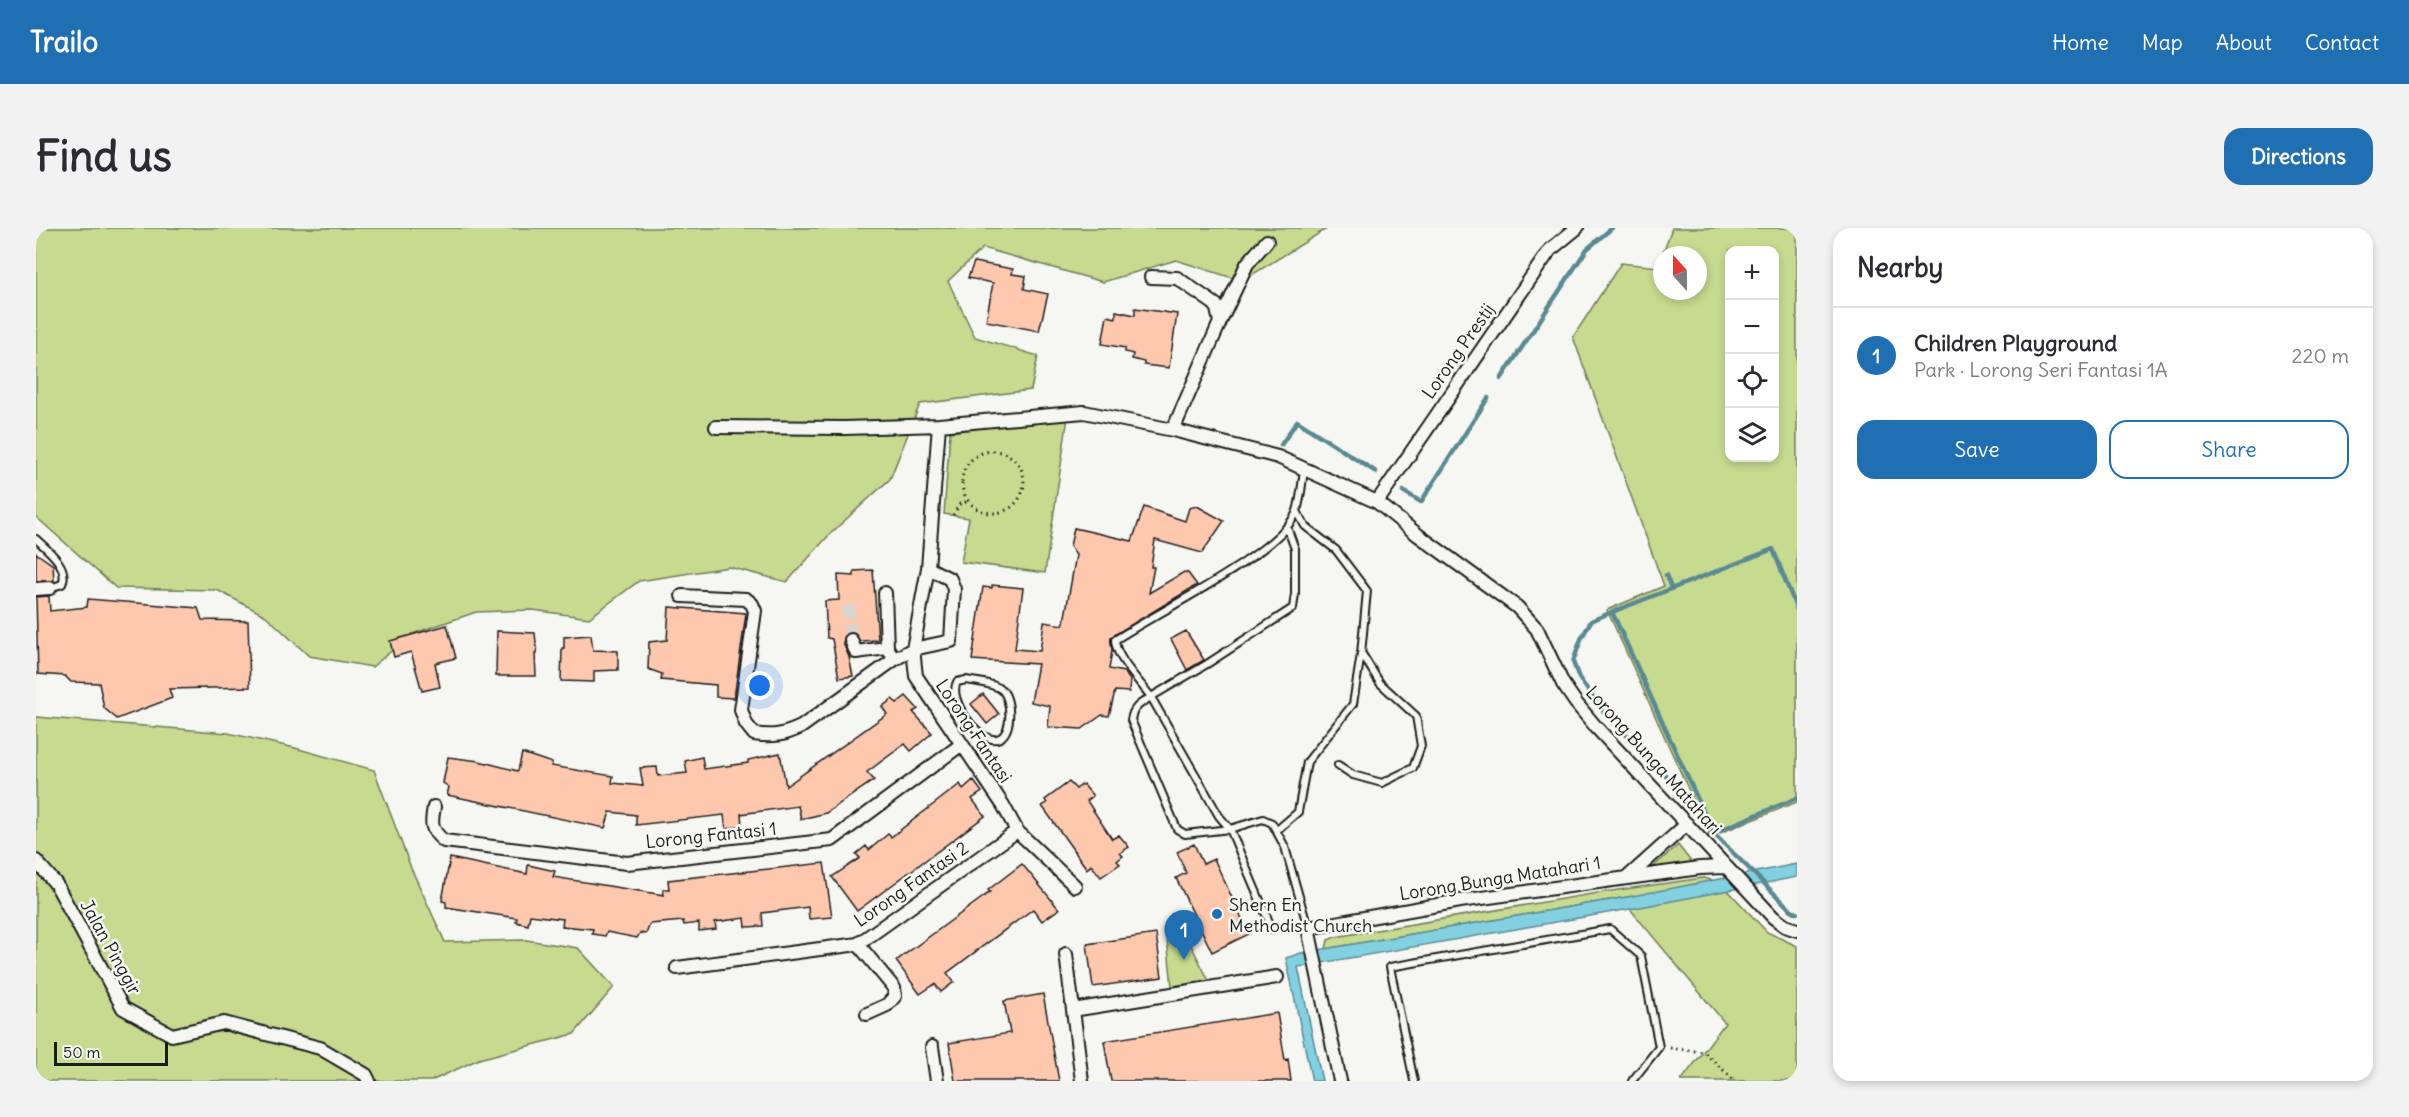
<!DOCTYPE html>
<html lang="en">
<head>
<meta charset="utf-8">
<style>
  :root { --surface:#fff; --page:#f2f2f3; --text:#2b2b33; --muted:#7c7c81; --line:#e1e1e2; --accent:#1f6fb2 }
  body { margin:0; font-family:Delius,sans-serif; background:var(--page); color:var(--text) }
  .controls { position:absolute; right:18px; top:18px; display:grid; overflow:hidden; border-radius:12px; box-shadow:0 3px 9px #0003 }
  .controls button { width:54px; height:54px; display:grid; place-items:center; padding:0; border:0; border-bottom:2px solid var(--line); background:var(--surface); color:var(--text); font:30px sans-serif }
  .compass { position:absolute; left:1617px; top:18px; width:54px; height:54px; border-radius:50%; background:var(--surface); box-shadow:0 3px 9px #0003; rotate:339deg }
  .scale { position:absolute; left:18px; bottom:15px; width:114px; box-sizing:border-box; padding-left:6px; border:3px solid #1c1c1c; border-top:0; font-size:16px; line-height:21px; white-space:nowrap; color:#1c1c1c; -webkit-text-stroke:4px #f6f6f2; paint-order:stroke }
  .you { position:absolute; left:724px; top:458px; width:21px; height:21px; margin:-15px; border:4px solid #fff; border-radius:50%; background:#1a73e8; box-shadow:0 0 0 9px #1a73e833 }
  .badge { display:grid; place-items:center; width:39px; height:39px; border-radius:50%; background:var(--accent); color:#fff; font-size:20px; font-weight:700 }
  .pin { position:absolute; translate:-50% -50px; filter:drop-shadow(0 2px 3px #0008) }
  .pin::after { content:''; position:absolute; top:32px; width:21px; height:18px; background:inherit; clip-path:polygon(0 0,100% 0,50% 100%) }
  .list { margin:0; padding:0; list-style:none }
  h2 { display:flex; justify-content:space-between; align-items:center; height:78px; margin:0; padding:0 24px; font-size:26px }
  h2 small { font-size:20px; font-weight:400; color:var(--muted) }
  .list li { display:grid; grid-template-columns:39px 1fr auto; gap:18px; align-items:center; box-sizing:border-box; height:96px; padding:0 24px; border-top:2px solid var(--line) }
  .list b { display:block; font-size:22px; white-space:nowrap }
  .list p { margin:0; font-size:20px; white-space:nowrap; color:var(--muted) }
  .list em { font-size:20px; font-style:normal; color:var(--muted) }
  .actions { display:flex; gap:12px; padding:18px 24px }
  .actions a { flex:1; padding:14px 0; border:2px solid var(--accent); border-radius:18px; text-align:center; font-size:21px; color:var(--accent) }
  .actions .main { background:var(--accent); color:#fff }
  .icon { flex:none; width:33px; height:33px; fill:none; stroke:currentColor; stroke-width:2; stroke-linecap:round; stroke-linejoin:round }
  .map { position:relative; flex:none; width:1761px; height:853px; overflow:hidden; border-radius:18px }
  header { display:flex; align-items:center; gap:36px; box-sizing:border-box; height:84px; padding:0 30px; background:var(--accent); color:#fff }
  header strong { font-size:28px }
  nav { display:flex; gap:33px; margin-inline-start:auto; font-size:21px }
  .intro { display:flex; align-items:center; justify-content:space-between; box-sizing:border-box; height:144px; padding:0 36px }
  h1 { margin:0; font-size:42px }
  .button { padding:15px 27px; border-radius:18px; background:var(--accent); color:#fff; font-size:21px; font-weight:700 }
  main { display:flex; gap:36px; padding:0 36px }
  aside { flex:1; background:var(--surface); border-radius:18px; box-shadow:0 3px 9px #0003 }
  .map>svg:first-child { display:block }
  .green { fill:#c6da90; stroke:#717b56; stroke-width:1.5; fill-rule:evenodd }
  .water { fill:#83d1e0; stroke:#5a8992; stroke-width:1.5 }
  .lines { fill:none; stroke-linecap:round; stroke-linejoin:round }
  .stream { stroke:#5a8992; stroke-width:4.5 }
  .building { fill:#fec8af; stroke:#1c1c1c; stroke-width:1.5 }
  .street-tunnel { stroke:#d5d5d2; stroke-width:12; stroke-dasharray:12 6; stroke-linecap:butt }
  .lane-casing { stroke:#1c1c1c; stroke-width:10 }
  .street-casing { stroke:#1c1c1c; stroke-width:16 }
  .path { stroke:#1c1c1c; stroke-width:3; stroke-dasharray:1.5 4.5; stroke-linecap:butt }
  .lane { stroke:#f6f6f2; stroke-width:6 }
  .street { stroke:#f6f6f2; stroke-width:12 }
  .poi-dot { fill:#1f6fb2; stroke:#f6f6f2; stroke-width:2 }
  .labels { text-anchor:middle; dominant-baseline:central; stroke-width:5; stroke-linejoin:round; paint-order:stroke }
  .street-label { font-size:18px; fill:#1c1c1c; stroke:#f6f6f2 }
  .poi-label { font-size:18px; fill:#1c1c1c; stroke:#f6f6f2; text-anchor:start }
</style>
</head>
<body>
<header>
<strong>Trailo</strong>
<nav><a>Home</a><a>Map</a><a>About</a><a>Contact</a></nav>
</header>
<div class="intro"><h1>Find us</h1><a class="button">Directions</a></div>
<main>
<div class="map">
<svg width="1761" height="853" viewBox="0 0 1761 853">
  <rect width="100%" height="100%" fill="#f6f6f2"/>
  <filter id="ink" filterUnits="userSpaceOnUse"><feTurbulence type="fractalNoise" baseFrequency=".0167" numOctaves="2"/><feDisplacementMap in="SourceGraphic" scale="12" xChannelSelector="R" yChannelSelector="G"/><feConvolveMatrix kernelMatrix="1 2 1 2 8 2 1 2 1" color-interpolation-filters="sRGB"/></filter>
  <g filter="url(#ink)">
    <path class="green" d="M0,0H1292L1206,53L1140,32L1067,54L947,20L912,53L939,109L1002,128L995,162L884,176L854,251L794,306L751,354L693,339L603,353L553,390L497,382L440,384L376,406L336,439L273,428L230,388L181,362L80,360L0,289Z
      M1636,0H1761V574L1674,609L1571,382L1628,358L1537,109L1585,35L1622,39L1626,28V63H1662V27H1626ZM1694,22H1738V230H1694Z
      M1032,189L1009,345L925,334L933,290L908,286L914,204Z
      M0,489L192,505L259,520L338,542L375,640L409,714L490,712L542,720L578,759L538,806L443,831L395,853H0Z
      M1642,617L1656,635L1616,640Z
      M1667,650L1684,654L1731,704L1761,718V853H1645L1689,795L1594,681L1591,669L1290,721L1292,712L1299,709L1568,664Z
      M1150,707L1173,753L1136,758L1131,711Z"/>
    <path class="water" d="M1761,636V649L1594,681L1262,739L1286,853H1276L1250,730L1265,725L1591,669Z"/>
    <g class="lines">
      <path class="stream" d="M1465,151L1551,21L1576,0
        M1245,217L1261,193L1340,244
        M1367,263L1385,274L1452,170
        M1630,347L1635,360
        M1576,384L1555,393L1545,411L1537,434L1543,450L1567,483L1625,542L1677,605L1754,681L1761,685
        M1677,605L1576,384L1737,321L1761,382
        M1677,605L1761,570"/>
    </g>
    <path class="building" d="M938,34L977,41L976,46L990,48L988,61L1012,66L1003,103L950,93L957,55L932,50Z
      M1099,80L1141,86L1133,140L1108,137V134L1096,131L1097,126L1089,124V120L1066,116L1071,88L1080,90V83L1099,87Z
      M1161,278L1188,293L1166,325L1119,312L1115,339H1118L1113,365L1148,344L1152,345L1161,357L1075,409L1076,423L1073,441L1088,444L1094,452L1093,464L1079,463L1073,488L1066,487L1046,501L1012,499L1014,478L995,474L1002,436L936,432L947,359L956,360V357L987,360L979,421L1004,423L1008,394L1027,397L1028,394L1040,327L1034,318L1038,300L1096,313L1108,279L1149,293L1153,280Z
      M0,325L17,337L18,353H0Z
      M837,342L842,412L824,413L817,404L809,407L807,415L813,429L817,448L803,450L796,411L791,410L789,373L803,372L802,347L818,348V343Z
      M13,368L14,383L51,379L52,371L162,380L166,392L212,393L214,459L133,461L136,470L81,491L68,480L63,455L35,454L29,448L2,446L0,369Z
      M633,379L710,385L698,470L680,469V457L625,452L626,446L612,441L613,414L631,412Z
      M411,397L420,430L399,435L404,459L386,463L375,424L358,429L354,413Z
      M461,403L499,405L501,425H499L500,448H460Z
      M1150,403L1168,432L1151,442L1135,411Z
      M555,407L557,422L582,423V442L558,443V454L525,453L526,420H528V409Z
      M947,466L963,486L951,496L935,476Z
      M870,468L882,481L877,484L896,505L875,523L869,516L831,544L838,552L790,585L765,591L762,578L705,586L706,598L690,601L688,587L600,597V587L574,584L569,600L411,567L413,559L407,555L412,529L443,533L482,543L486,525L516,535L515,538L577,548L576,555L607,558L604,540L621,539L622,548L651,545L649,533L666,529L668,541L712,535V532L744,525L750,558L851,486L846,479L856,471L861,475Z
      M937,552L946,564L936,571L949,588L821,683L796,649L824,630L820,626L830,618L833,622L852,606L855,609L924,556L927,561Z
      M1033,554L1040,561L1047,556L1057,568L1051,573L1076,611L1083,607L1093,619L1084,625L1087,628L1081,633L1084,636L1065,649L1055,637L1051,641L1006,578L1011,575L1009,572Z
      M1158,616L1167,636L1178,631L1213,706L1176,724L1140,650L1150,645L1141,624Z
      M414,630L491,646L492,637L519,643L517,649L628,667L627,661H633L632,652L788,635L796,689L773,691L772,679L726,685L727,698L710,699L709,690L679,694L680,701L663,703V695L648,697L647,693L614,696L610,706L604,705L601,710L571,704L569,708L556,706L557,701L526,698L527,691L494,687L492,697L480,694L481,690L410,679V674L406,673Z
      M986,636L1023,681L1006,693L997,681L911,745L918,754L905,764L899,756L884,766L860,733L954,664L952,662Z
      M1120,706L1126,749L1057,759L1051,716Z
      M1007,766L1023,853H919L913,815L974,805L968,773Z
      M1241,785L1249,832L1252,831L1255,853H1075L1068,813Z"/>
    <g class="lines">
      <path class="street-tunnel" d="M812,378L815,412"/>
      <g class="lane-casing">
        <path id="lane" d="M1251,299L1259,321V366L1257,380L1171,436L1115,469C1105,455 1079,429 1079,412C1119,385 1246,324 1261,283C1265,270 1266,255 1268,242
          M0,311C11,321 34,339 26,356L14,360
          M930,452C941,454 957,455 966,462C976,471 977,508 961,511C944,515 911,472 921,454Z
          M1115,469L1183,588L1194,601L1149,606L1141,601L1095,492C1097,479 1104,476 1115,469Z
          M1302,537L1317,547L1346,555L1377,540L1385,518L1380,488L1344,455L1326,426
          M1241,602L1262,584L1271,534L1317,476L1325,426L1331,363L1300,322L1269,298L1261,283
          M1236,701L1194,601L1227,591L1236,595L1249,619L1272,700
          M1378,853L1354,739L1574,701L1605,728L1623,819L1596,853"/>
      </g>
      <g class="street-casing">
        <path id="street" d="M1115,49L1141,50L1180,77L1184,94L1137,202
          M1184,94L1211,36L1231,13
          M903,197L892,340L877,421L880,448L967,577L981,603L1039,658
          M680,199L809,200L903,197L1048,184L1137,202L1242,229L1341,274L1382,307L1481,379L1501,401L1527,456L1540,475L1560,499L1737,689L1749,698L1761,702
          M1341,274L1514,22L1541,0
          M0,361L14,360
          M849,365L851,420L859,431
          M646,368L710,371L716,376L719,383L705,482L710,496L718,506C737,509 748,507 765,499L859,431L877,421L915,413L918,361L914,351L892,340
          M815,412L820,424L851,420
          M398,579C395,595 394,602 408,613L591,635L796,612L926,516
          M0,633L20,656L87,780L136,807L188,795L284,820L330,847L333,853
          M1592,649L1651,596
          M822,716L858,760L859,768L851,777L831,786
          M1030,726L1046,853
          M641,740L822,716L981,603
          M1037,782L1241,749
          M896,819L901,853
          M1304,853L1272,700L1424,673L1664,640L1689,639"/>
      </g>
      <path class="path" d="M926 254a31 31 0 1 1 62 0a31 31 0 1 1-62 0Z
        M917,287L924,276L933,273
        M1634,820L1668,824L1699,853"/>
      <use href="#lane" class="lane"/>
      <use href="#street" class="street"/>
    </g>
  </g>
  <circle class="poi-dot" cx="1181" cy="686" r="6"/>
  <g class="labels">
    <g class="street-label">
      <text transform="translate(1422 123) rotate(-55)">Lorong Prestij</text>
      <text transform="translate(938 503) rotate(56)">Lorong Fantasi</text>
      <text transform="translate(1618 532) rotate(48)">Lorong Bunga Matahari</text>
      <text transform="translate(675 607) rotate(-6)">Lorong Fantasi 1</text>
      <text transform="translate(1464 650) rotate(-9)">Lorong Bunga Matahari 1</text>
      <text transform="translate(875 656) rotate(-35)">Lorong Fantasi 2</text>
      <text transform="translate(75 719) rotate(61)">Jalan Pinggir</text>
    </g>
    <g class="poi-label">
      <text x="1193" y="676">Shern En<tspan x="1193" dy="21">Methodist Church</tspan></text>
    </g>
  </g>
</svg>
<div class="controls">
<button>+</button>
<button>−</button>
<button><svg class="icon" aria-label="locate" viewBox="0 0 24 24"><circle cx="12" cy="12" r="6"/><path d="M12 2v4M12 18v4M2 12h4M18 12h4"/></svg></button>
<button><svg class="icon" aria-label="layers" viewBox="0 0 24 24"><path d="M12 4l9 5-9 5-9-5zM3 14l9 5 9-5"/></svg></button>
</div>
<svg class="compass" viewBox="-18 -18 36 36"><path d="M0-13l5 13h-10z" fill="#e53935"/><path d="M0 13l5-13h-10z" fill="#7c7c81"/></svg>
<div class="scale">50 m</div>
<div class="you"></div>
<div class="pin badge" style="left:1148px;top:732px">1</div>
</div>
<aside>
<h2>Nearby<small></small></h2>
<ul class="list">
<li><span class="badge">1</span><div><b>Children Playground</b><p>Park · Lorong Seri Fantasi 1A</p></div><em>220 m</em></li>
</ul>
<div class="actions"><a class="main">Save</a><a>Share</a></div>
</aside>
</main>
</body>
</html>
